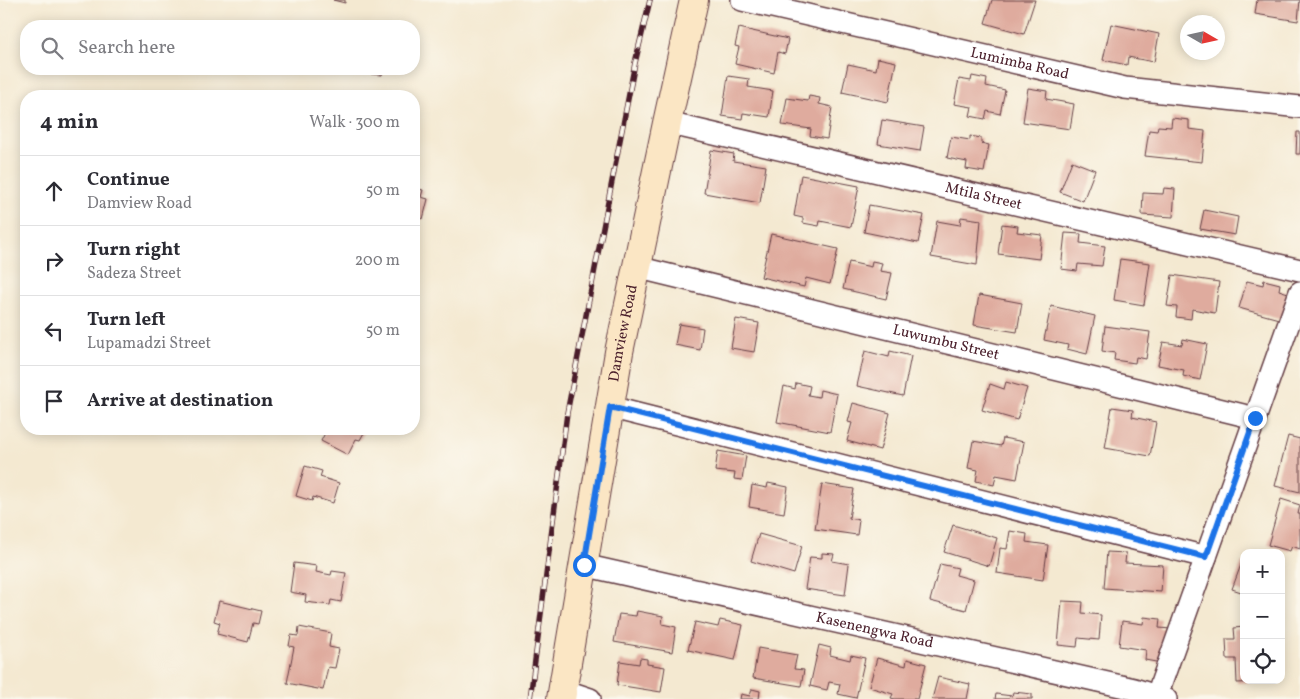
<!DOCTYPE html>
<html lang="en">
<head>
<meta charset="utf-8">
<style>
  :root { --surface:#fff; --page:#f7f7f7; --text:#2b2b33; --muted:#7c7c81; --line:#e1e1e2 }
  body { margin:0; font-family:Vollkorn,serif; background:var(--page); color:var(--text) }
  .controls { position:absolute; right:15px; bottom:15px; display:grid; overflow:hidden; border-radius:10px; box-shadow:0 2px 12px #0003 }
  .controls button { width:45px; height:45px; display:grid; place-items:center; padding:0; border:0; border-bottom:1px solid var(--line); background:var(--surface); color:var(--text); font:25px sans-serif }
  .compass { position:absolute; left:1180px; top:15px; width:45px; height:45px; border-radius:50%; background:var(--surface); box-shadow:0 2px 12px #0003; rotate:99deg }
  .stop { position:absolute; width:15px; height:15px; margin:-11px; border:4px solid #1a73e8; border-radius:50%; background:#fff }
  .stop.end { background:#1a73e8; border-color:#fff; box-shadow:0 1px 5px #0008 }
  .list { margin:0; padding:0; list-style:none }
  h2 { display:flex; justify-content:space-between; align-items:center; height:65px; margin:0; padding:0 20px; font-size:21px }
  h2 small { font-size:16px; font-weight:400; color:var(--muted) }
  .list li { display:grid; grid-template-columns:32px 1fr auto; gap:15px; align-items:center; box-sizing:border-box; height:70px; padding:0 20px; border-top:1px solid var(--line) }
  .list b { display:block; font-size:19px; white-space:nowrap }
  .list p { margin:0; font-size:16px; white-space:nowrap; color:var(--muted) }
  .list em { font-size:16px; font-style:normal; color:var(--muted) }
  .icon { flex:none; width:28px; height:28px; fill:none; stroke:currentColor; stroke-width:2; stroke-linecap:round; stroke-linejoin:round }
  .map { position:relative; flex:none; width:1300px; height:699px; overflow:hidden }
  .search { position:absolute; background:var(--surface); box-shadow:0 2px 12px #0003; left:20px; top:20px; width:400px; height:55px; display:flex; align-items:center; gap:12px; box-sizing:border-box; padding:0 18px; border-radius:20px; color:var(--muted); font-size:19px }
  .panel { position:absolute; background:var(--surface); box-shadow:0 2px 12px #0003; left:20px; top:90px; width:400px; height:345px; border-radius:20px }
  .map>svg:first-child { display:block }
  .building { fill:#dfab9e }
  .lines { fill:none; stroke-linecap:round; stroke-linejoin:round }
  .street-casing { stroke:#643d44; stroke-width:24 }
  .secondary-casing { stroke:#643d44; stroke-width:30 }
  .street { stroke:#fff; stroke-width:21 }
  .secondary { stroke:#fbe6c4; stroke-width:28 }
  .rail-casing { stroke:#4a1f2b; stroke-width:5.5 }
  .rail { stroke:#fbf7ec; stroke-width:4; stroke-dasharray:11; stroke-linecap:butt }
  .route { stroke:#1a73e8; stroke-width:6 }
  .labels { text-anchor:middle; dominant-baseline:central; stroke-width:4.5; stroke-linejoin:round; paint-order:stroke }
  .street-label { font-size:15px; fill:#4a1f2b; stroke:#fbf7ec }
</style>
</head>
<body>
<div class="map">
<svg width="1300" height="699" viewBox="0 0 1300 699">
  <rect width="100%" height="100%" fill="#fbf7ec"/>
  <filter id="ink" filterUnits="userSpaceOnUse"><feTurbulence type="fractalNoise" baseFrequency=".02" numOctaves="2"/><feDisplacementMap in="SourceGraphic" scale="10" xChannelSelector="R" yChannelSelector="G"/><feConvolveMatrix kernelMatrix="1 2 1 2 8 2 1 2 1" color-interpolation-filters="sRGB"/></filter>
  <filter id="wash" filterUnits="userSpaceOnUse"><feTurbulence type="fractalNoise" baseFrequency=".0096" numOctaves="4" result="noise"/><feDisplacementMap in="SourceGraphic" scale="20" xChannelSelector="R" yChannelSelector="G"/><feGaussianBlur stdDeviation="1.12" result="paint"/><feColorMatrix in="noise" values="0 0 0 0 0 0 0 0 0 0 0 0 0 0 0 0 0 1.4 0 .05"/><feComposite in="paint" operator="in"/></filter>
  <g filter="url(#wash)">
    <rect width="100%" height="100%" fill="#f4e9d1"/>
    <g id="blocks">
      <path class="building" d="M333,0H345V3Z
        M992,0H1035L1024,34L985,23Z
        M1257,0H1300L1298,21L1255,14Z
        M1111,24L1159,34L1154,62L1128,57L1127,65L1103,60Z
        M739,28L788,39L785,54L778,52L774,73L735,64L739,47L735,46Z
        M878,58L896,62L888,102L842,92L848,64L876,70Z
        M371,69H392V72L383,71L382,75L371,74Z
        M728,76L749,79L748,87L773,91L769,117L743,113L742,119L722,116Z
        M972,76L987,79L986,86L1005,90L1000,114L987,111L985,119L970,116L972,107L954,104L959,79L971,81Z
        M1028,88L1047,91L1046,99L1074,104L1070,129L1023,122Z
        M809,96L820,98L819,104L832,107L827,139L810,136L811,129L782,125L787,98L808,101Z
        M1172,118L1189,120V129L1205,131L1202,162L1145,156L1149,130L1157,131L1158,126L1171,127Z
        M882,120L924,127L920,151L878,144Z
        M1297,132H1300V154H1296Z
        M970,136L981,138V143L989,145L984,172L966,169L967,162L947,158L951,137L970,140Z
        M711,150L734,154L733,161L766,166L760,203L704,193Z
        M1072,161L1095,170L1083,201L1060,192Z
        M801,175L859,186L851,227L820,221L819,226L803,223V218L794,216Z
        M414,188L423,190L421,197L428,199L423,219L414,217Z
        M1164,188L1175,189L1173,217L1142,215L1143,193L1163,194Z
        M869,205L924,215L918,243L864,232Z
        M1204,210L1238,217L1235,235L1200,229Z
        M961,217L981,220L977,265L931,257L937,221L960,225Z
        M1002,224L1018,226L1017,232L1042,235L1039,259L998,254Z
        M1065,233L1081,234L1080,243L1105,246L1102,266L1078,264L1077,271L1061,269Z
        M771,234L838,249L830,284L806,278L804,287L761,277Z
        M1120,259L1150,263L1144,305L1114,300Z
        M872,261L882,263L880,271L892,273L886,299L843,289L849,262L871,267Z
        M1172,275L1219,282L1215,313L1192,309L1191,319L1176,317L1177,307L1167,306Z
        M1264,280L1280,284L1279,290L1294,295L1286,321L1239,308L1247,281L1263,285Z
        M979,295L1022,303L1017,332L974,325Z
        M1051,306L1095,316L1087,354L1067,349L1068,345L1044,340Z
        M736,319L759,323L754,352L731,348Z
        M679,324L703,328L700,350L675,345Z
        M1105,326L1150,332L1146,359L1136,357L1135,363L1114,360L1115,353L1102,351Z
        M1183,339L1207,344L1200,380L1183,376L1184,370L1158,365L1163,342L1182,345Z
        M865,351L889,357L890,351L911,356L903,396L857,386Z
        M1006,382L1027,388L1017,420L982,410L990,384L1004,389Z
        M796,383L810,386L808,395L819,397L820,390L837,394L830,432L777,422L784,386L795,389Z
        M853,403L890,413L880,450L847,441L852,423L848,422Z
        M1112,407L1133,410L1132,417L1156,422L1150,456L1105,448Z
        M327,429H366L360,440L356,439L348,455L321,441Z
        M1288,436L1300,439V492L1275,486Z
        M1003,438L1024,442L1017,479L996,475L994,485L976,481L978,470L968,468L973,441L1001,446Z
        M718,451L746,456L742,480L734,479L735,473L715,471Z
        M305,466L322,471L320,477L339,483L333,503L313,497L312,501L296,496Z
        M768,483L788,487L784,513L749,507L752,485L767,488Z
        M822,484L854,489L849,518L859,520L857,535L815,529Z
        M1281,499L1300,505L1298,514H1300V549L1292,546L1290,551L1268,545Z
        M953,525L997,538L989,566L944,552Z
        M1010,531L1027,534L1026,542L1048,545L1043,580L997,573L1000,548L1007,549Z
        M759,534L802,546L794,574L751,561Z
        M1107,552L1126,553L1125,563L1163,565L1161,592L1104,588Z
        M822,553L834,554L832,561L849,564L845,595L805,589L810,557L822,558Z
        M1242,562L1244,563V593L1232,589Z
        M294,563L317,566L316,572L331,575L332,571L346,573L341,602L331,600L330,605L305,602L306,595L290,592Z
        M940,564L958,568L956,575L974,580L966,610L930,601Z
        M219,601L261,611L258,624L253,623L248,642L217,634L220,623L214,621Z
        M1062,601L1083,602L1082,613L1101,615L1099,640L1078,638L1077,647L1058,645Z
        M637,611L663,616L662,624L676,627L672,652L614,642L619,614L636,616Z
        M1144,617L1160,619L1159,628L1171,629L1167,664L1145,660L1146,650L1119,646L1122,621L1143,624Z
        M720,620L743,625L735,660L688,650L695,622L718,627Z
        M299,627L331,633L329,647L339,649L335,668L328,667L323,690L287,683L294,647L289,646L291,635L298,636Z
        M1244,627V680H1256V682L1237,683L1236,659H1227L1226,639H1235L1234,628Z
        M819,645L831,648L830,655L850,660L851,655L865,658L856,698L838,694L840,684L829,682L827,690L810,686Z
        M758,648L797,655L794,669L804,670L801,686L753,678Z
        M640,658L647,659V664L665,667L661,692L617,685L620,661L639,664Z
        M877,658L906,666L907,659L926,664L917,699H895L891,698L893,694L869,687Z
        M938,677L970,684L967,699H932Z
        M752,689L760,691L759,699H740L741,694L750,696Z
        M1013,692L1032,694V699H995L996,694L1012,696Z"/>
    </g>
  </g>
  <g filter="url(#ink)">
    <use href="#blocks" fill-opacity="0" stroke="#643d44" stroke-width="1"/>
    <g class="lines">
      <g class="street-casing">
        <g id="street">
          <path id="s1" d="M742,0L1125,88L1300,107"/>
          <path id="s2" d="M667,123L1300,270"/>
          <path id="s3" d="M636,267L1255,418"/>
          <path d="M609,407L1206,557"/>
          <path id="s4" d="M583,565L1134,689L1166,699"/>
          <path d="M563,690L590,699"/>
          <path d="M1157,695L1300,292"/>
        </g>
      </g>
      <g class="secondary-casing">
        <g id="secondary">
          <path id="s5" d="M561,699L619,352L667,123L694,0"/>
        </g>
      </g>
      <use href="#street" class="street"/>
      <use href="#secondary" class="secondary"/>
      <g class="rail-casing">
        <path id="rail" d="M530,699L567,413L635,63L650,0"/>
      </g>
      <use href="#rail" class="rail"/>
    </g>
  </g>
  <g class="lines" filter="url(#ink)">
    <path class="route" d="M584,565L610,407L1206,557L1255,418"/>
  </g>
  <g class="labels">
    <g class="street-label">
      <text stroke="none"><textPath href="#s1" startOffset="285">Lumimba Road</textPath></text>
      <text stroke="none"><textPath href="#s2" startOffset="325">Mtila Street</textPath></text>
      <text stroke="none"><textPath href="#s5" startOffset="371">Damview Road</textPath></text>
      <text stroke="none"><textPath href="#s3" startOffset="319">Luwumbu Street</textPath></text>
      <text stroke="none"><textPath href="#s4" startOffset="299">Kasenengwa Road</textPath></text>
    </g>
  </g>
</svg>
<div class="controls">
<button>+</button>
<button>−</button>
<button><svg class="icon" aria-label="locate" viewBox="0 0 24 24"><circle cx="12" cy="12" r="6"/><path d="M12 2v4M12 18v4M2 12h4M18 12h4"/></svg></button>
</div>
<svg class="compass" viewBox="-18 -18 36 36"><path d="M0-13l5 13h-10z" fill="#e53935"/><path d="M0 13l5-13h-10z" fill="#7c7c81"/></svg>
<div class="stop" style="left:584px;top:565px"></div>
<div class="stop end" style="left:1255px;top:418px"></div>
<div class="search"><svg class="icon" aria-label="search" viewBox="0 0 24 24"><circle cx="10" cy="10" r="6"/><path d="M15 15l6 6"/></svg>Search here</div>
<section class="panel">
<h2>4 min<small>Walk · 300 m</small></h2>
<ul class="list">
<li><svg class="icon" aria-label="ahead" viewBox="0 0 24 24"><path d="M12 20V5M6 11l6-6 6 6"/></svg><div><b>Continue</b><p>Damview Road</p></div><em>50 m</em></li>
<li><svg class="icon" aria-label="right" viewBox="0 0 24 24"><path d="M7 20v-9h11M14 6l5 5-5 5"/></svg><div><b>Turn right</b><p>Sadeza Street</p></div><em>200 m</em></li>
<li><svg class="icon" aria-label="left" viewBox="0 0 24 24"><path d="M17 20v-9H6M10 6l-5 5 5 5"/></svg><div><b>Turn left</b><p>Lupamadzi Street</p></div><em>50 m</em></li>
<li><svg class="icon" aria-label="arrive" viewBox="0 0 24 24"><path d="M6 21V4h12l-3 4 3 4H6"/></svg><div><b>Arrive at destination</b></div></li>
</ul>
</section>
</div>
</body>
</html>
